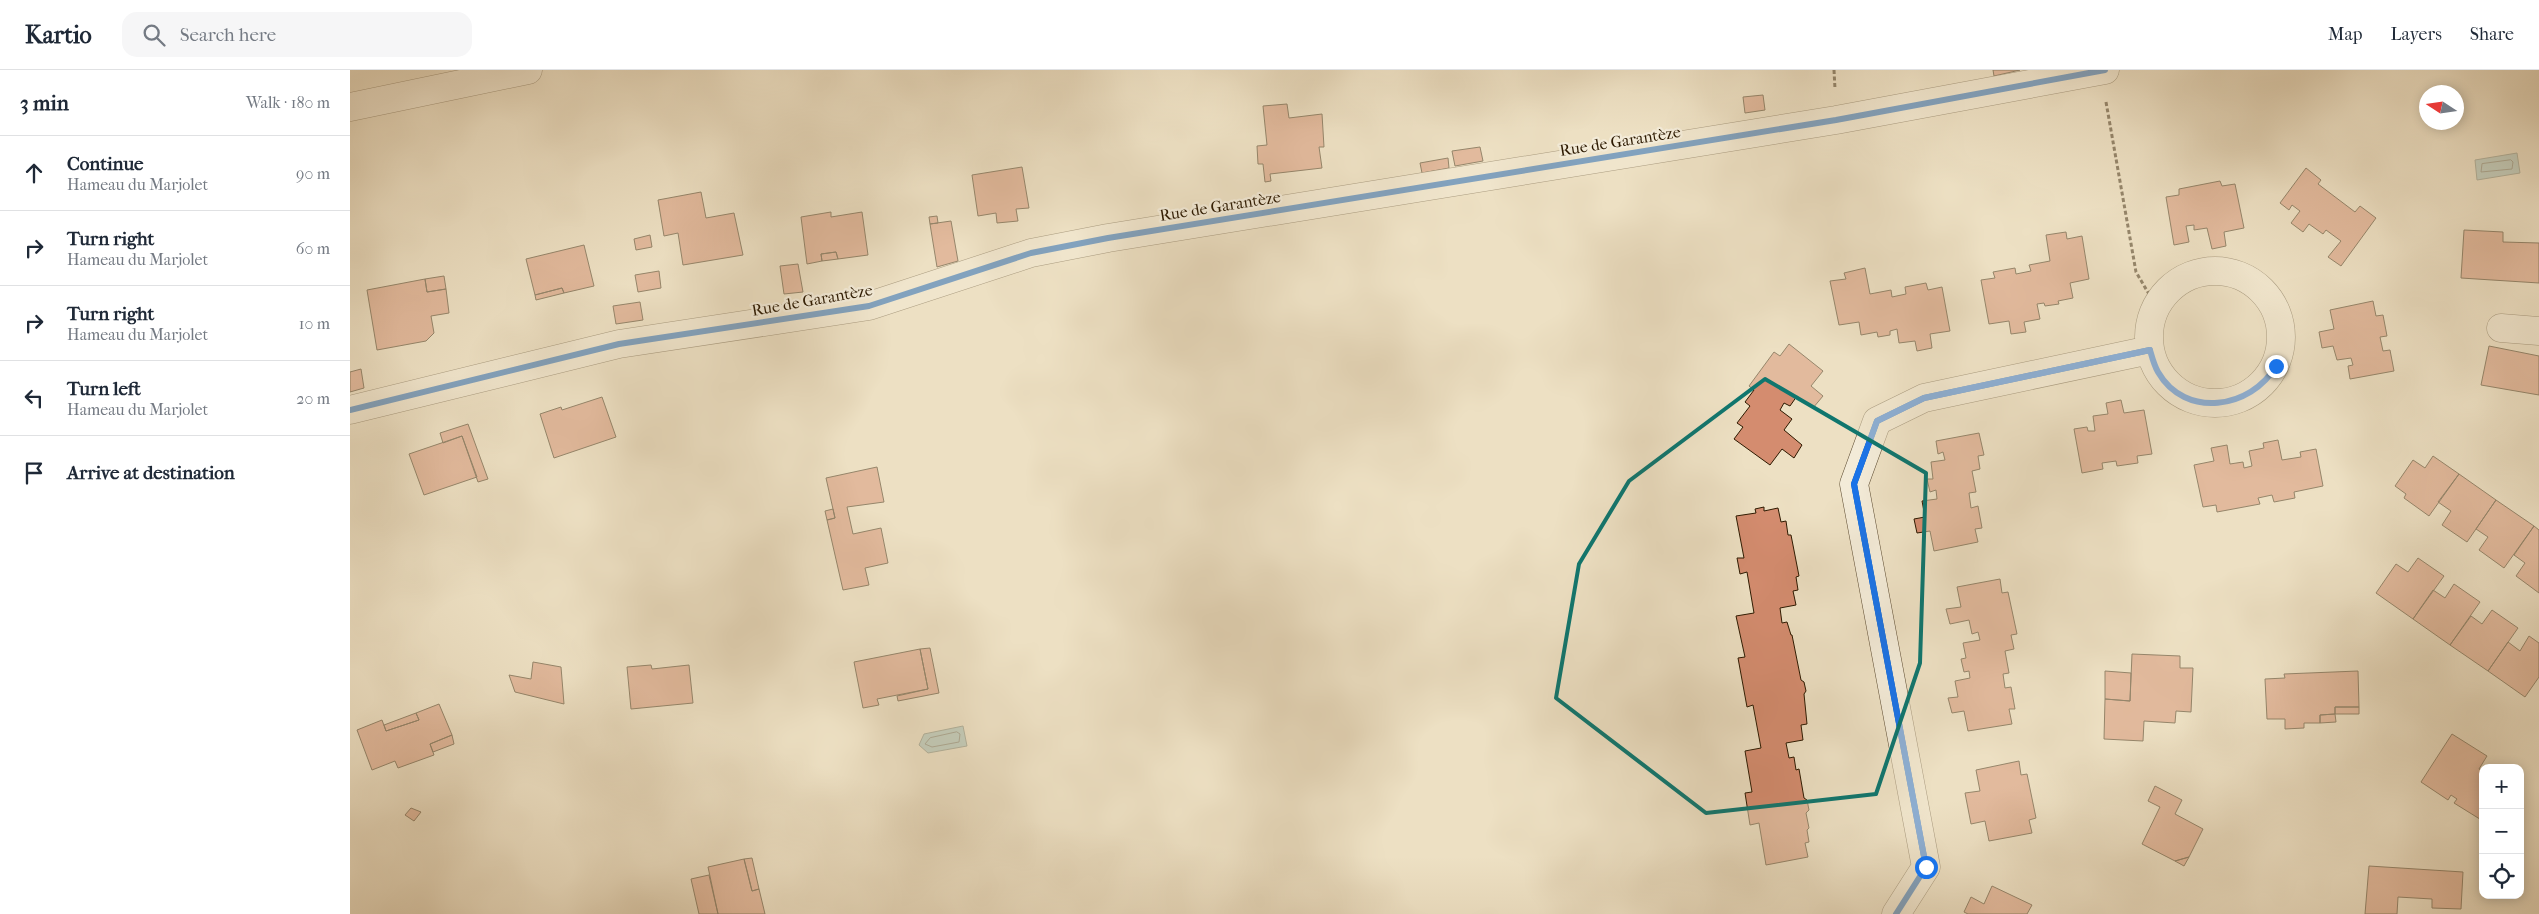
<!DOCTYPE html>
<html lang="en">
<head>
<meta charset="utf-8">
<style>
  :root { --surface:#fff; --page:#f6f6f7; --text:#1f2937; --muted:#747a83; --line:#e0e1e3 }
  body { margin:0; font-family:"IM FELL French Canon",serif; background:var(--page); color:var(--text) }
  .controls { position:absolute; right:15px; bottom:15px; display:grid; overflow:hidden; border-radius:10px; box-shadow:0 2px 12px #0003 }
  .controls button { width:45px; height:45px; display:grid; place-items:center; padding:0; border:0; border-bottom:1px solid var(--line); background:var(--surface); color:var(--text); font:25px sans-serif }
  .compass { position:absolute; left:2069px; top:15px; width:45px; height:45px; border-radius:50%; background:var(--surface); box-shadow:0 2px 12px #0003; rotate:282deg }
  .stop { position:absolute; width:15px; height:15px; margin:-11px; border:4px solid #1a73e8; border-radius:50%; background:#fff }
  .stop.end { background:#1a73e8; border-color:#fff; box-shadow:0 1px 5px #0008 }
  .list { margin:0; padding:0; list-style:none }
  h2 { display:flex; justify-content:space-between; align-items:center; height:65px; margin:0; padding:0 20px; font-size:21px }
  h2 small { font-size:16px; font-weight:400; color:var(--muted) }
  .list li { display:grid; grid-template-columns:32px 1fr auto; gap:15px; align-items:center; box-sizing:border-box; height:75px; padding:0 20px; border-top:1px solid var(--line) }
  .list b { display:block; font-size:19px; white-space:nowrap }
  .list p { margin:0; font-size:16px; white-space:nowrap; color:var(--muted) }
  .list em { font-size:16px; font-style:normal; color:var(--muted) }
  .icon { flex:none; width:28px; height:28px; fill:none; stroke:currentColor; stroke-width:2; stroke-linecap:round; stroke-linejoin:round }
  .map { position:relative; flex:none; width:2189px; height:844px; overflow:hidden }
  header { display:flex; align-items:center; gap:30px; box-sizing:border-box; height:70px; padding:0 25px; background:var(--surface); border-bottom:1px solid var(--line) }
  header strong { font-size:24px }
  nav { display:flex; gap:28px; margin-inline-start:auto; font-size:18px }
  .search { width:350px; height:45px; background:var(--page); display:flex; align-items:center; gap:12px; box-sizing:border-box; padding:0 18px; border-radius:15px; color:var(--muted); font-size:19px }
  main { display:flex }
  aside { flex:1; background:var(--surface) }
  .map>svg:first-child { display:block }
  .water { fill:#9abcb8; stroke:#6e7b6e }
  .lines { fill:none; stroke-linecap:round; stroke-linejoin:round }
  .shore { stroke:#636a5c; stroke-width:1 }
  .building { fill:#d48c6f; stroke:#2c1900 }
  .minor-casing { stroke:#5c4b31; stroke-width:29 }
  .path { stroke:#2c1900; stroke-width:3; stroke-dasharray:4 2.5; stroke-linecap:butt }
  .minor { stroke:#f3ebd8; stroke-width:28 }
  .cycleway-casing { stroke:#f3ebd8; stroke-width:9 }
  .cycleway { stroke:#0057b8; stroke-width:6 }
  .route { stroke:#1a73e8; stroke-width:6 }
  .marked { fill:none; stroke:#0f766e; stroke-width:4; stroke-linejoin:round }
  .labels { text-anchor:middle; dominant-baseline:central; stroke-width:4.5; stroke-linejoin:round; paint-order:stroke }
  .street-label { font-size:16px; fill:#2c1900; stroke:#f3ebd8 }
</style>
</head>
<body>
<header>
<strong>Kartio</strong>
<div class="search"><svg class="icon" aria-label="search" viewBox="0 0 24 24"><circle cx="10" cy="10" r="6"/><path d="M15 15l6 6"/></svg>Search here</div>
<nav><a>Map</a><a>Layers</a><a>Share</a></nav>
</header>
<main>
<aside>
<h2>3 min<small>Walk · 180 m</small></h2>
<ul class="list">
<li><svg class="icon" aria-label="ahead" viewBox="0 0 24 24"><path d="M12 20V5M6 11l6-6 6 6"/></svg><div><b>Continue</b><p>Hameau du Marjolet</p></div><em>90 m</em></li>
<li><svg class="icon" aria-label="right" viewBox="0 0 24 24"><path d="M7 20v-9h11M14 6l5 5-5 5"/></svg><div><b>Turn right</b><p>Hameau du Marjolet</p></div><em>60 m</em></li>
<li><svg class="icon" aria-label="right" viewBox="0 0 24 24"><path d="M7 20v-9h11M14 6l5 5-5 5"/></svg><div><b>Turn right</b><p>Hameau du Marjolet</p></div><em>10 m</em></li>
<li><svg class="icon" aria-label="left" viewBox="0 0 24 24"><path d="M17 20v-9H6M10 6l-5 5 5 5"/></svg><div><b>Turn left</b><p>Hameau du Marjolet</p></div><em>20 m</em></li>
<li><svg class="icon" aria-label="arrive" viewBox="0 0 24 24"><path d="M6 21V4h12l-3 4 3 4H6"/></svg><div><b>Arrive at destination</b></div></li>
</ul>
</aside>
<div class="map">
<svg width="2189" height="844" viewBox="0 0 2189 844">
  <rect width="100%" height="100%" fill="#ede0c3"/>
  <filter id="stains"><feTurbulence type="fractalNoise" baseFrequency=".004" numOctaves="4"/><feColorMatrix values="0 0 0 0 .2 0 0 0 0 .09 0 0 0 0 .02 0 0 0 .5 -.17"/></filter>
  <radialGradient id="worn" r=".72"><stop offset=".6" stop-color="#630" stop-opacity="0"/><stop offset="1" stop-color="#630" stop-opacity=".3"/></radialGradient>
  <path class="water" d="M2167,83L2170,103L2127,110L2125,90Z
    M613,656L617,676L578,683L569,675L574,664Z"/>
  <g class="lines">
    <path class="shore" d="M2161,90L2163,92L2162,99L2131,102L2132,94Z
      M607,662L610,664L609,672L582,677L575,674L580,668Z"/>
  </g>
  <path class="building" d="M1643,0H1670L1644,6Z
    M1413,25L1415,40L1395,43L1393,27Z
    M937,34L939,48L972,44L974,77H969L972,98L920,104L921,111L915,112L913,94H908L907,76L917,75L913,36Z
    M1130,77L1133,91L1105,96L1102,81Z
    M1098,88L1099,98L1072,103L1070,93Z
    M672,97L679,138L666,139L668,151L647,153L646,143L628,146L622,105Z
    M1956,98L1971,110L1968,114L2005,142L2010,136L2026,148L1991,196L1978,187L1991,171L1976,160L1973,164L1959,154L1953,162L1941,153L1950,141L1942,135L1939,140L1930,133Z
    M1870,111L1872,116L1885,114L1894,158L1874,162L1876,176L1862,179L1857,158L1844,160V155L1836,156L1839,172L1824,175L1816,127L1829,125V119Z
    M351,122L356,148L384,143L393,185L333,195L328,163L314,166L308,130Z
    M481,142V147L512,142L518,185L488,189L486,182L471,184L472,191L457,194L451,147Z
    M587,146L588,153L580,154L579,147Z
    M601,151L608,191L587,197L580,154Z
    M2114,160L2153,162V172L2189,173V213L2111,208Z
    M1716,162L1717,169L1732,166L1739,209L1720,213L1723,228L1708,231L1709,234L1695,236L1694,233L1687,234L1690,249L1674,252L1676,262L1661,264L1659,251L1639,254L1631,210L1645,208L1643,202L1665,198L1666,204L1681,201L1679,195L1700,191L1696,165Z
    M300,165L302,177L286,180L284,169Z
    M234,175L244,216L214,223L212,218L185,225L176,189Z
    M486,182L488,189L472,191L471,184Z
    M448,194L453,222L434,224L430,196Z
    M1515,198L1520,224L1541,220L1542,227L1556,224L1555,217L1576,213L1578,220L1592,217L1600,261L1580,264L1582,278L1567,281L1565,271L1549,273L1547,259L1540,261V265L1528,267L1527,262L1511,265L1509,252L1489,255L1480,211L1496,209L1494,203Z
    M309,201L311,218L288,222L285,205Z
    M94,206L96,219L77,222L75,209Z
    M75,209L77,222L96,219L99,243L81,246L84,263L76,271L27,280L17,220Z
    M212,218L214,223L186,230L185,225Z
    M2023,231L2026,246L2033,245L2037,266L2030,267L2033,281L2040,280L2044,301L2000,309L1998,296L2003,295L2001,288L1987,290L1983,276L1972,278L1969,262L1984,259L1980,240Z
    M290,232L293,250L266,254L263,236Z
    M1439,274L1473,301L1461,316L1473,326L1463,338L1447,326L1440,336L1434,333L1430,340L1442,349L1434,360L1452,375L1444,388L1432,379L1420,395L1384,369L1393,357L1387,353L1400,336L1395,332L1404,320L1399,316L1424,282L1430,286Z
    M2139,276L2189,286V325L2131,315Z
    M11,299L14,318L0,322V302Z
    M252,327L266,367L204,388L190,344L211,337L212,340Z
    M1771,330L1774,343L1794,340L1802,384L1787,386L1788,393L1767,396L1766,391L1752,393L1753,399L1732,403L1724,359L1737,357L1738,361H1745L1743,346L1758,344L1756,333Z
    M118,354L138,409L128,412L112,366L93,373L90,363Z
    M1629,363L1634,385L1628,386L1630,399L1622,401L1626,422L1619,423L1621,438L1628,436L1632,458L1625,459L1628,472L1584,481L1580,461L1567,463L1564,449L1575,447L1572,431L1587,429L1586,420L1580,422L1577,409H1583L1581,392L1595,390L1593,382L1588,384L1586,371Z
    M112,366L127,407L74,425L59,384Z
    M1928,370L1932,390L1951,387L1950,382L1966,379L1973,416L1944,422L1945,428L1924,432L1922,425L1908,428L1910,434L1867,442L1866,435L1853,437L1844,395L1864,391L1861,378L1877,375L1880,394L1893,392L1894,398L1902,396L1899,381L1914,378L1913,373Z
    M2083,386L2109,404L2079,446L2054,428L2056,424L2045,416L2063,390L2075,398Z
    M527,397L534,432L497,437L503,464L531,458L538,493L515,498L519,515L493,520L477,450L485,448L476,408Z
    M2109,404L2146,430L2117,472L2092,455L2101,441L2088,432Z
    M2146,430L2184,456L2154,498L2129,480L2138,467L2126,459Z
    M1414,437V441L1428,438L1431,452L1436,451L1438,465H1441L1449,506L1446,507L1448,520L1443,521L1446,535L1430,538L1432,553L1437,552L1441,565H1442L1451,610L1454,612L1456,621L1454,624L1457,654L1451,655L1453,670L1436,673L1439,688L1444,687L1446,700L1449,699L1454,728L1457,730L1459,740L1456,743L1459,758L1457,760L1459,772L1455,773L1458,787L1416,795L1409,753L1400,755L1395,723L1402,722L1395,681L1411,678L1403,635L1397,637L1388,588L1395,587L1386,546L1404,543L1397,502L1390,504L1387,488H1394L1386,446L1406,443L1405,439Z
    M483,439L485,448L477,450L475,441Z
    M2184,456L2189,460V523L2166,506L2175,493L2164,485Z
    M2068,488L2094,506L2063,549L2026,523L2046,494L2058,502Z
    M1650,509L1652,523L1658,522L1667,564L1661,565L1664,579L1655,581L1659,603L1653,604L1655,618L1661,617L1665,639H1659L1662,654L1618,661L1614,641L1602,643L1598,628L1608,627L1605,611L1620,608L1619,601L1614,602L1611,589L1616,588L1613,573L1630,570L1628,562L1622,564L1619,550L1600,554L1596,539L1611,537L1607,517Z
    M2104,514L2130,532L2100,575L2063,549L2083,520L2095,528Z
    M2142,540L2168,558L2138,601L2100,575L2121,546L2132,554Z
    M2179,566L2189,573V607L2175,627L2138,601L2158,572L2170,581Z
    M580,578L589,623L548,631L547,626L578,619L570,579Z
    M570,579L578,619L527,629L529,635L513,638L504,592Z
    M1782,584L1830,586V598H1843L1841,642L1826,641L1825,653L1794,651L1793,671L1754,669L1755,629L1780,631Z
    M183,592L211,597L214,634L165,622L159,605L181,609Z
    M301,595L302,599L339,595L343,633L281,639L277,597Z
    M1755,601L1781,603L1780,631L1755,629Z
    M2008,601L2009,637H1985V644L1970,645V653H1954V658L1935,659V649H1917L1915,609L1935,608L1934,604Z
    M89,634L102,665L80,674L84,685L48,698L45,691L22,700L7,660L32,650L36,661L69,650L66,643Z
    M1985,637H2009V644H1985Z
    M66,643L69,650L36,661L34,655Z
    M1985,644L1986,652L1970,653V645Z
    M2102,664L2137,686L2129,699L2133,701V751L2104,733L2107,729L2101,725L2098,730L2071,712Z
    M102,665L104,674L83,682L80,674Z
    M1669,691L1671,705L1677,704L1686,748L1679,750L1682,763L1639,771L1635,751L1621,754L1615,723L1630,721L1626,700Z
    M1805,716L1832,730L1825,744L1853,759L1839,787L1825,791L1792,774L1810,737L1798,731Z
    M61,738L71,742L64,751L55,745Z
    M1839,787L1834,796L1825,791Z
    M402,788L409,819L402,821L394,789Z
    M394,789L402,821L409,819L415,844H368L358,797Z
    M2019,796L2113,802L2111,839L2082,838V829L2048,827L2047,844H2015Z
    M359,805L368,844H349L341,809Z
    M1642,816L1682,835L1677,844H1618L1614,842L1621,827L1634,834Z"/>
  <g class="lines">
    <g class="minor-casing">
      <path id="minor" d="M0,37L178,0
        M1799 267a66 66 0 1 1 132 0a66 66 0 1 1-132 0Z
        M2151,258L2189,261
        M0,340L269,274L519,236L681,183L758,168L1486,50L1755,0
        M1546,844L1576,797L1504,414L1527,351L1574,328L1800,280"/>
    </g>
    <path class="path" d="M1484,0L1485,19
      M1756,32L1786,202L1806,236"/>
    <use href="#minor" class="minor"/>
    <g class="cycleway-casing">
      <path id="cycleway" d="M0,340L269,274L519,236L681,183L758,168L1486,50L1755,0
        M1546,844L1576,797L1504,414L1527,351L1574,328L1800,280"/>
    </g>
    <use href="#cycleway" class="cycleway"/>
  </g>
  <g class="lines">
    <path class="route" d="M1576,797L1504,414L1527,351L1574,328L1800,280C1802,287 1804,295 1808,302C1835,349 1901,339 1926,296"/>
  </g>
  <path d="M0 0H2189V844H0ZM1415,309L1576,403L1570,593L1526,724L1356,743L1206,628L1229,494L1279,411Z" fill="#ede0c3" fill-opacity=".55" fill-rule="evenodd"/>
  <path class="marked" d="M1415,309L1576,403L1570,593L1526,724L1356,743L1206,628L1229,494L1279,411Z"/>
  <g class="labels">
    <g class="street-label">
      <text transform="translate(1270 71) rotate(-9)">Rue de Garantèze</text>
      <text transform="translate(870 136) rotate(-9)">Rue de Garantèze</text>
      <text transform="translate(462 230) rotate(-10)">Rue de Garantèze</text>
    </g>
  </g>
  <rect width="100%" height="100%" filter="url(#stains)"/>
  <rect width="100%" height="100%" fill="url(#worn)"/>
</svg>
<div class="controls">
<button>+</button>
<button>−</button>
<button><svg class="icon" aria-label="locate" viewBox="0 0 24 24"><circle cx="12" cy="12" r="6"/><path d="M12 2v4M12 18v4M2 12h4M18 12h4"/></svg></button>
</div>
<svg class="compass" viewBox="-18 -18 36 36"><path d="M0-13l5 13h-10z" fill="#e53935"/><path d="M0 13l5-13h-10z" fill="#747a83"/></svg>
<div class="stop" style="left:1576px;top:797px"></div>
<div class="stop end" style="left:1926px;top:296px"></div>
</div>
</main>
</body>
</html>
